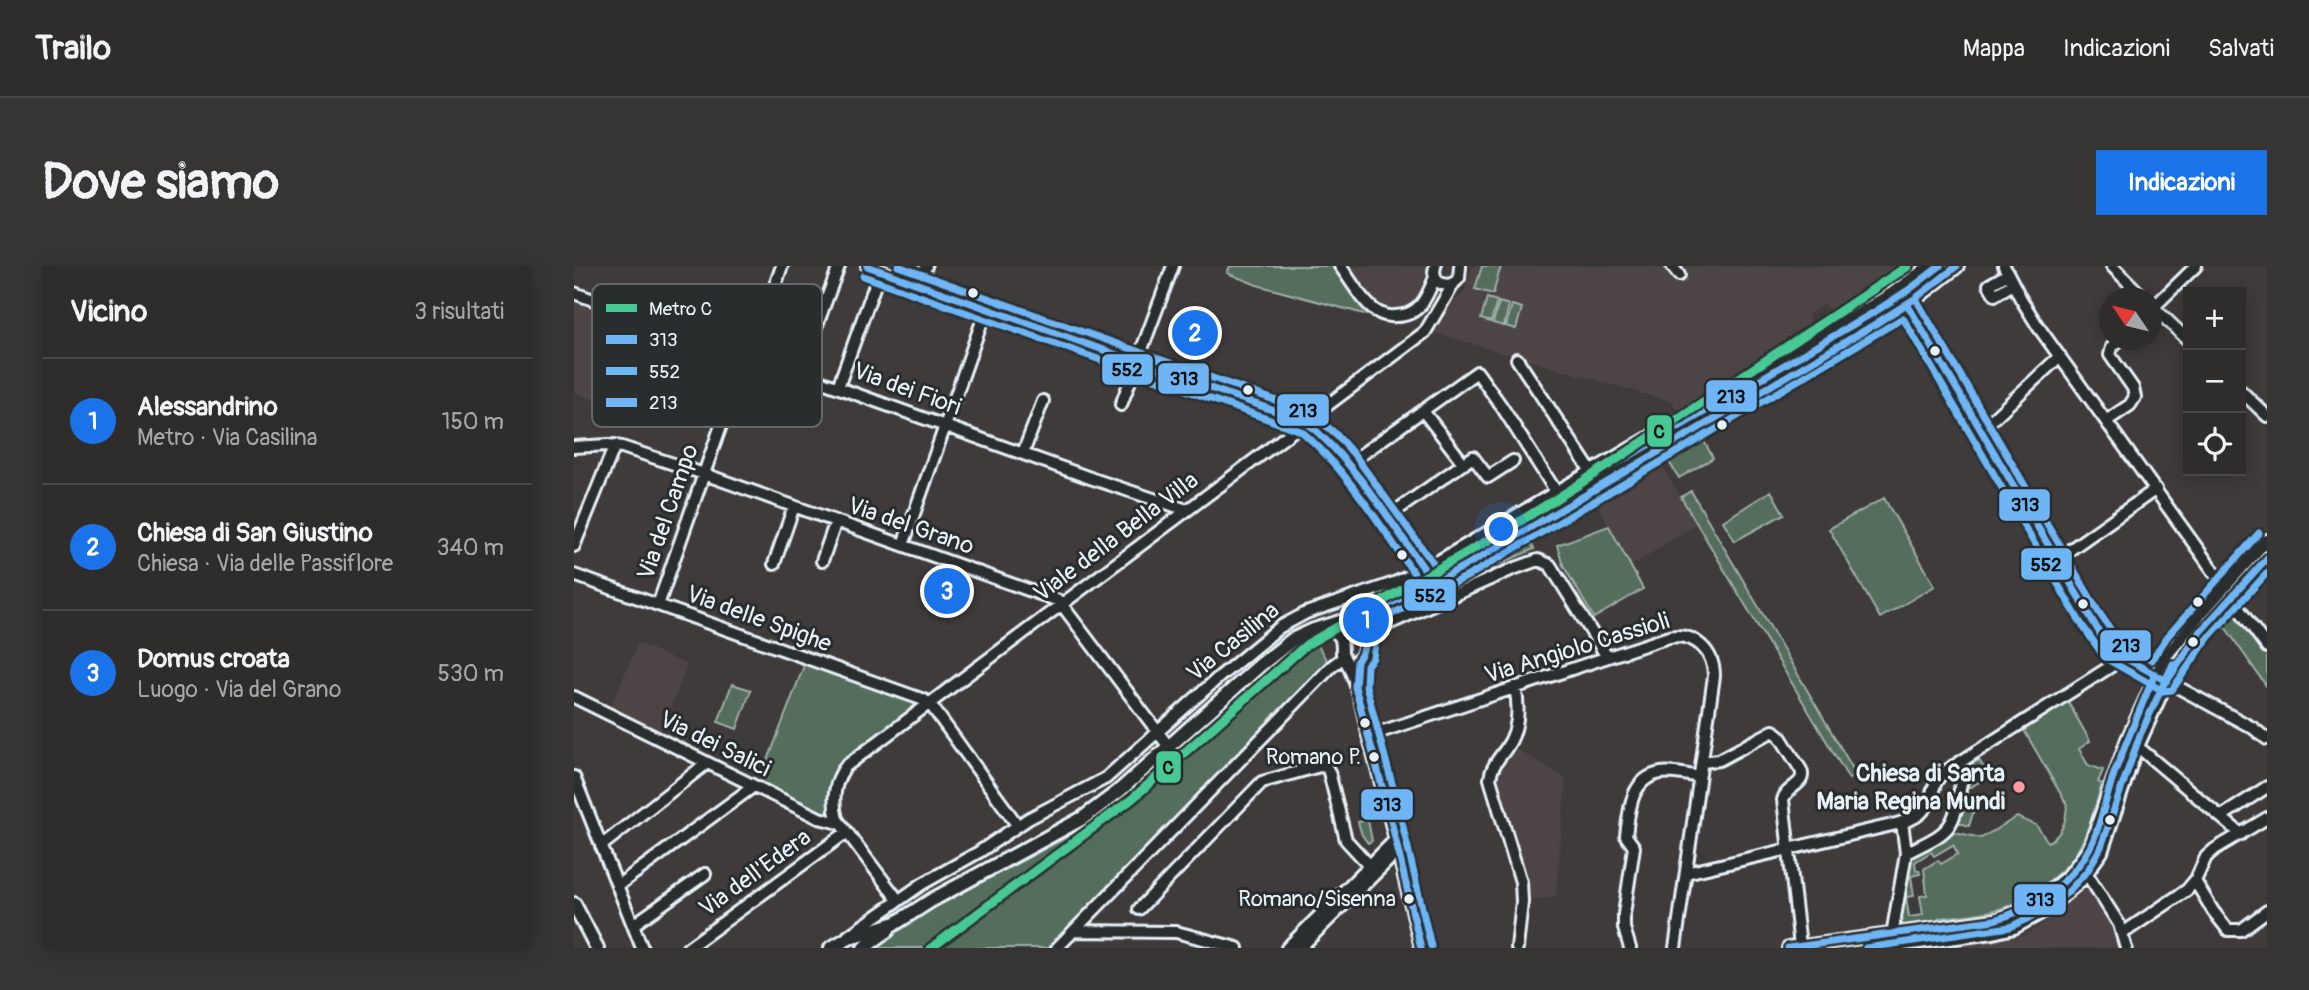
<!DOCTYPE html>
<html lang="it">
<head>
<meta charset="utf-8">
<style>
  :root { --surface:#2f2c2c; --page:#373434; --text:#f1f3f6; --muted:#a7a7a9; --line:#4a4848; --accent:#1a73e8 }
  body { margin:0; font-family:Pangolin,sans-serif; background:var(--page); color:var(--text) }
  .controls { position:absolute; right:21px; top:21px; display:grid; overflow:hidden; border-radius:0px; box-shadow:0 4px 18px #0003 }
  .controls button { width:63px; height:63px; display:grid; place-items:center; padding:0; border:0; border-bottom:2px solid var(--line); background:var(--surface); color:var(--text); font:35px sans-serif }
  .compass { position:absolute; left:1525px; top:21px; width:63px; height:63px; border-radius:50%; background:var(--surface); box-shadow:0 4px 18px #0003; rotate:305deg }
  .you { position:absolute; left:928px; top:264px; width:24px; height:24px; margin:-18px; border:5px solid #fff; border-radius:50%; background:#1a73e8; box-shadow:0 0 0 10px #1a73e833 }
  .badge { display:grid; place-items:center; width:46px; height:46px; border-radius:50%; background:var(--accent); color:#fff; font-size:23px; font-weight:700 }
  .pin { position:absolute; translate:-50% -50%; border:4px solid #fff; box-shadow:0 2px 7px #0006 }
  .list { margin:0; padding:0; list-style:none }
  h2 { display:flex; justify-content:space-between; align-items:center; height:91px; margin:0; padding:0 28px; font-size:30px }
  h2 small { font-size:23px; font-weight:400; color:var(--muted) }
  .list li { display:grid; grid-template-columns:46px 1fr auto; gap:21px; align-items:center; box-sizing:border-box; height:126px; padding:0 28px; border-top:2px solid var(--line) }
  .list b { display:block; font-size:26px; white-space:nowrap }
  .list p { margin:0; font-size:23px; white-space:nowrap; color:var(--muted) }
  .list em { font-size:23px; font-style:normal; color:var(--muted) }
  .icon { flex:none; width:38px; height:38px; fill:none; stroke:currentColor; stroke-width:2; stroke-linecap:round; stroke-linejoin:round }
  .map { position:relative; flex:none; width:1693px; height:682px; overflow:hidden; border-radius:0px }
  header { display:flex; align-items:center; gap:42px; box-sizing:border-box; height:98px; padding:0 35px; background:var(--surface); border-bottom:2px solid var(--line) }
  header strong { font-size:33px }
  nav { display:flex; gap:38px; margin-inline-start:auto; font-size:24px }
  .intro { display:flex; align-items:center; justify-content:space-between; box-sizing:border-box; height:168px; padding:0 42px }
  h1 { margin:0; font-size:49px }
  .button { padding:18px 32px; border-radius:0px; background:var(--accent); color:#fff; font-size:24px; font-weight:700 }
  main { display:flex; gap:42px; padding:0 42px }
  aside { flex:1; background:var(--surface); border-radius:0px; box-shadow:0 4px 18px #0003 }
  .map>svg:first-child { display:block }
  .built { fill:#4d4544 }
  .green { fill:#546d5b; stroke:#9eafaa; stroke-width:2; fill-rule:evenodd }
  .lines { fill:none; stroke-linecap:round; stroke-linejoin:round }
  .minor-casing { stroke:#e8f1f8; stroke-width:16 }
  .major-casing { stroke:#e8f1f8; stroke-width:18 }
  .minor { stroke:#2a2d2e; stroke-width:10 }
  .major { stroke:#2a2d2e; stroke-width:12 }
  .bus-1-casing { stroke:#2a2d2e; stroke-width:12 }
  .bus-2-casing { stroke:#2a2d2e; stroke-width:12 }
  .bus-3-casing { stroke:#2a2d2e; stroke-width:12 }
  .bus-1 { stroke:#6fb5f5; stroke-width:7 }
  .bus-2 { stroke:#6db6f5; stroke-width:7 }
  .bus-3 { stroke:#6fb5f5; stroke-width:7 }
  .metro-1-casing { stroke:#2a2d2e; stroke-width:14 }
  .metro-1 { stroke:#46c995; stroke-width:9 }
  .bus-dot { fill:#e8f1f8; stroke:#2a2d2e; stroke-width:2.5 }
  .poi-dot { fill:#ff9aa2; stroke:#2a2d2e; stroke-width:2.5 }
  .labels { text-anchor:middle; dominant-baseline:central; stroke-width:6; stroke-linejoin:round; paint-order:stroke }
  .bus-label { font-size:22px; fill:#e8f1f8; stroke:#2a2d2e; text-anchor:end }
  .street-label { font-size:24px; fill:#e8f1f8; stroke:#2a2d2e }
  .poi-label { font-size:24px; font-weight:bold; fill:#e8f1f8; stroke:#2a2d2e; text-anchor:end }
  .key { fill:#2a2d2e; stroke:#63686b; stroke-width:2 }
  .key-label { font-size:19px; fill:#e8f1f8 }
  .line-badge { stroke:#2a2d2e; stroke-width:2.5 }
  .pale-badge-label { font-size:19px; text-anchor:middle; font-weight:bold; fill:#111 }
</style>
</head>
<body>
<header>
<strong>Trailo</strong>
<nav><a>Mappa</a><a>Indicazioni</a><a>Salvati</a></nav>
</header>
<div class="intro"><h1>Dove siamo</h1><a class="button">Indicazioni</a></div>
<main>
<aside>
<h2>Vicino<small>3 risultati</small></h2>
<ul class="list">
<li><span class="badge">1</span><div><b>Alessandrino</b><p>Metro · Via Casilina</p></div><em>150 m</em></li>
<li><span class="badge">2</span><div><b>Chiesa di San Giustino</b><p>Chiesa · Via delle Passiflore</p></div><em>340 m</em></li>
<li><span class="badge">3</span><div><b>Domus croata</b><p>Luogo · Via del Grano</p></div><em>530 m</em></li>
</ul>
</aside>
<div class="map">
<svg width="1693" height="682" viewBox="0 0 1693 682">
  <rect width="100%" height="100%" fill="#3f3b3b"/>
  <filter id="ink" filterUnits="userSpaceOnUse"><feTurbulence type="fractalNoise" baseFrequency=".0143" numOctaves="2"/><feDisplacementMap in="SourceGraphic" scale="14" xChannelSelector="R" yChannelSelector="G"/><feConvolveMatrix kernelMatrix="1 2 1 2 8 2 1 2 1" color-interpolation-filters="sRGB"/></filter>
  <g filter="url(#ink)">
    <path class="built" d="M773,0H854L845,30L837,40L826,44L813,42L799,35Z
      M898,0H1091L1100,13L1110,4L1107,0H1345L1328,13L1262,54L1250,38L1234,49L1237,69L1104,146L1098,136L857,66L865,48L890,27Z
      M0,32L87,63L63,121L31,108L21,134L0,126Z
      M1087,198L1122,258L1057,300L1020,233Z
      M64,377L113,399L86,469L35,445Z
      M940,482L992,512L982,630L952,636V609L921,516L927,499Z
      M1512,622L1542,665L1545,682H1364L1438,672L1452,668L1466,660Z"/>
    <path class="green" d="M656,0H758L794,49L683,19L653,7Z
      M908,0H927L919,28L901,23Z
      M913,32L923,35L917,56L907,53Z
      M925,36L935,39L930,60L919,57Z
      M938,39L948,42L942,63L932,60Z
      M1130,175L1139,192L1105,212L1095,196Z
      M1117,225L1282,508L1275,513L1107,231Z
      M1197,225L1210,248L1161,275L1149,255Z
      M1310,232L1361,320L1306,352L1255,263Z
      M1035,260L1069,323L1020,352L989,299L983,279Z
      M955,274L960,283L912,304L917,299Z
      M1661,343L1693,388V421L1647,355L1655,344Z
      M740,373L753,395L477,682H299L357,643L512,561L546,538L610,478L650,446L680,413L712,385Z
      M231,397L346,437L271,493L260,507L255,544L248,548L185,518Z
      M158,418L177,424L163,463L144,456Z
      M1494,436L1516,475L1505,483L1514,499L1529,504L1524,516L1528,518C1521,539 1516,564 1504,584C1497,597 1486,606 1475,615C1436,647 1413,647 1365,652L1364,656L1324,664L1336,591L1381,566L1407,572L1443,551L1462,559L1474,576C1489,569 1492,554 1493,539L1450,464ZM1379,579L1384,588L1367,598L1364,594L1350,603L1353,629L1346,630L1349,649L1335,651L1332,631L1340,630L1337,610L1346,608L1345,604H1342L1341,596L1357,586L1360,590Z
      M1405,494L1415,510L1397,521H1394L1396,514L1390,503Z
      M1392,530L1403,534L1395,560L1383,556Z
      M794,554L798,575L794,577L788,569L784,556Z"/>
    <g class="lines">
      <g class="minor-casing">
        <path id="minor" d="M293,0L732,156L755,175L774,198L860,317
          M766,0C776,13 784,29 796,40C803,47 812,51 821,50C846,50 853,31 861,11
          M861,0L860,6L862,14C870,21 879,20 885,12L886,0
          M1098,0L1105,9
          M1430,0L1447,33L1463,59L1651,321
          M1538,0L1570,32
          M1434,8L1415,19L1421,29L1439,18
          M346,18L352,0
          M0,27L519,213L613,244
          M1333,38L1533,379L1550,392L1679,462L1693,473
          M1577,39L1585,36L1622,0
          M1577,39L1614,74
          M176,90L208,0
          M943,93L1016,204
          M225,107L265,0
          M264,121L306,5
          M1667,125L1693,150
          M547,139L599,0
          M849,145L890,198
          M1532,155L1556,139L1561,131L1559,122L1536,89L1538,81L1545,74
          M1407,164L1486,90
          M0,181L34,179L48,181L130,208L485,335L595,481
          M449,187L469,135
          M774,198L903,106L928,141L981,224
          M813,251L899,191L914,211L939,195
          M329,279L413,41
          M0,280L41,179
          M1483,293L1582,223
          M248,295L262,255
          M200,298L220,240
          M0,309L350,434L359,442L444,560
          M1657,332L1693,381
          M84,339L172,88
          M753,360C768,371 768,370 768,388C784,414 789,449 797,479C815,547 831,614 847,682
          M790,384L803,366L810,360L939,303L964,294L976,299L1033,391
          M783,395L789,388L791,375L803,351V344
          M941,421C946,444 945,465 931,484C924,493 917,502 916,513L947,616L948,636L943,682
          M0,431L245,552L265,557
          M794,470L1095,371C1120,366 1140,385 1140,410L1101,682
          M1564,481L1667,568
          M1128,496L1145,494L1199,465L1205,469L1227,504C1233,519 1212,520 1209,534L1226,680
          M0,511L68,682
          M1648,550L1693,521
          M27,580L133,497
          M1332,587C1375,565 1380,567 1387,516L1379,500
          M1112,607L1318,559C1335,555 1351,550 1357,531C1360,521 1361,514 1369,507L1550,392
          M1513,608L1545,658L1552,682
          M1621,615L1639,645L1654,664H1667L1693,645
          M43,620L180,520
          M324,634L263,553C258,535 260,515 272,500L851,66L880,17
          M565,643L688,516L746,500L752,501L755,506L772,574L796,600
          M59,659L131,608
          M500,665L602,666L663,682
          M1549,667L1613,624L1622,613L1632,591L1641,583L1693,552
          M1318,669L1332,587L1328,556
          M274,670L348,618L405,586L454,553L532,512L644,412L706,361L732,347L820,317L851,303L1247,70L1318,27L1355,0
          M114,682L273,566
          M483,682L758,400L770,391
          M713,682L821,574
          M726,682L824,585
          M1056,682L1050,662V648L1060,581L1052,570C1055,546 1056,512 1087,507C1099,505 1113,509 1125,511
          M1214,682L1425,653L1459,638L1495,609L1515,582L1553,473L1589,394L1626,349L1693,274
          M1308,682L1419,667L1440,662L1471,645L1507,615L1528,586L1561,487L1597,407L1623,371L1693,292"/>
      </g>
      <g class="major-casing">
        <path id="major" d="M852,330L875,319L915,295
          M0,638L23,682
          M257,682L275,672L322,657L358,634L509,552L545,525L685,400L718,374L740,364L799,346L867,314L1308,54L1342,32L1383,0
          M290,682L314,664"/>
      </g>
      <use href="#minor" class="minor"/>
      <use href="#major" class="major"/>
      <g class="bus-1-casing">
        <path id="bus-1" d="M293,0L732,156C784,199 821,263 860,317
          M1333,38L1531,376L1547,390L1593,415
          M803,344L891,300L1298,60L1342,32L1383,0
          M783,395L781,421L815,546L847,682
          M783,395C788,390 803,351 803,344
          M1593,415L1626,366L1693,292
          M1214,682L1420,654C1460,643 1501,615 1519,575C1528,554 1532,531 1540,508C1553,474 1567,441 1581,408"/>
      </g>
      <g class="bus-2-casing">
        <path id="bus-2" d="M289,10L727,165C775,205 814,272 851,323
          M857,680L825,544L792,420L793,399L799,392L801,378L814,350L896,309L1329,52L1506,356L1531,392L1589,425L1598,424L1634,372L1693,307
          M1292,682L1436,661L1465,647L1493,627L1514,604L1527,581L1566,469L1599,398"/>
      </g>
      <g class="bus-3-casing">
        <path id="bus-3" d="M324,0L737,147L762,168L782,191L869,311
          M1342,33L1524,345L1545,376L1578,394L1593,371L1685,267
          M855,308L1302,45L1336,23L1366,0"/>
      </g>
      <use href="#bus-1" class="bus-1"/>
      <use href="#bus-2" class="bus-2"/>
      <use href="#bus-3" class="bus-3"/>
      <g class="metro-1-casing">
        <path id="metro-1" d="M357,682L558,533L732,379L932,264L1001,221L1334,0"/>
      </g>
      <use href="#metro-1" class="metro-1"/>
    </g>
  </g>
  <g class="bus-dot">
    <circle cx="399" cy="27" r="6"/>
    <circle cx="1361" cy="85" r="6"/>
    <circle cx="674" cy="124" r="6"/>
    <circle cx="1148" cy="159" r="6"/>
    <circle cx="828" cy="289" r="6"/>
    <circle cx="1624" cy="336" r="6"/>
    <circle cx="1509" cy="338" r="6"/>
    <circle cx="1619" cy="376" r="6"/>
    <circle cx="791" cy="457" r="6"/>
    <circle cx="800" cy="491" r="6"/>
    <circle cx="1536" cy="554" r="6"/>
    <circle cx="835" cy="633" r="6"/>
  </g>
  <circle class="poi-dot" cx="1445" cy="521" r="7"/>
  <g class="labels">
    <g class="bus-label">
      <text x="787" y="491">Romano P.</text>
      <text x="822" y="633">Romano/Sisenna</text>
    </g>
    <g class="street-label">
      <text transform="translate(333 123) rotate(20)">Via dei Fiori</text>
      <text transform="translate(94 246) rotate(-71)">Via del Campo</text>
      <text transform="translate(337 260) rotate(19)">Via del Grano</text>
      <text transform="translate(542 271) rotate(-37)">Viale della Bella Villa</text>
      <text transform="translate(185 353) rotate(20)">Via delle Spighe</text>
      <text transform="translate(659 376) rotate(-39)">Via Casilina</text>
      <text transform="translate(1003 382) rotate(-17)">Via Angiolo Cassioli</text>
      <text transform="translate(141 478) rotate(26)">Via dei Salici</text>
      <text transform="translate(181 607) rotate(-36)">Via dell'Edera</text>
    </g>
    <g class="poi-label">
      <text x="1431" y="507">Chiesa di Santa<tspan x="1431" dy="28">Maria Regina Mundi</tspan></text>
    </g>
  </g>
  <rect x="18" y="18" width="230" height="143" rx="10" class="key"/>
  <rect x="32" y="38" width="31" height="8" fill="#46c995"/>
  <rect x="32" y="69" width="31" height="9" fill="#6fb5f5"/>
  <rect x="32" y="101" width="31" height="8" fill="#6db6f5"/>
  <rect x="32" y="132" width="31" height="9" fill="#6fb5f5"/>
  <g class="key-label">
    <text x="75" y="49">Metro C</text>
    <text x="75" y="80">313</text>
    <text x="75" y="112">552</text>
    <text x="75" y="143">213</text>
  </g>
  <g class="line-badge">
    <rect x="527" y="87" width="53" height="33" rx="7" fill="#6db6f5"/>
    <rect x="583" y="96" width="53" height="33" rx="7" fill="#6fb5f5"/>
    <rect x="1131" y="113" width="53" height="34" rx="7" fill="#6fb5f5"/>
    <rect x="702" y="127" width="54" height="34" rx="7" fill="#6fb5f5"/>
    <rect x="1072" y="148" width="27" height="34" rx="7" fill="#46c995"/>
    <rect x="1424" y="222" width="53" height="34" rx="7" fill="#6fb5f5"/>
    <rect x="1446" y="281" width="53" height="34" rx="7" fill="#6db6f5"/>
    <rect x="829" y="312" width="54" height="34" rx="7" fill="#6db6f5"/>
    <rect x="1525" y="363" width="53" height="33" rx="7" fill="#6fb5f5"/>
    <rect x="581" y="484" width="27" height="34" rx="7" fill="#46c995"/>
    <rect x="786" y="522" width="54" height="33" rx="7" fill="#6fb5f5"/>
    <rect x="1439" y="617" width="54" height="33" rx="7" fill="#6fb5f5"/>
  </g>
  <g class="pale-badge-label">
    <text x="553" y="110">552</text>
    <text x="610" y="119">313</text>
    <text x="1157" y="137">213</text>
    <text x="729" y="151">213</text>
    <text x="1085" y="172">C</text>
    <text x="1451" y="245">313</text>
    <text x="1472" y="305">552</text>
    <text x="856" y="336">552</text>
    <text x="1552" y="386">213</text>
    <text x="594" y="508">C</text>
    <text x="813" y="545">313</text>
    <text x="1466" y="640">313</text>
  </g>
</svg>
<div class="controls">
<button>+</button>
<button>−</button>
<button><svg class="icon" aria-label="locate" viewBox="0 0 24 24"><circle cx="12" cy="12" r="6"/><path d="M12 2v4M12 18v4M2 12h4M18 12h4"/></svg></button>
</div>
<svg class="compass" viewBox="-18 -18 36 36"><path d="M0-13l5 13h-10z" fill="#e53935"/><path d="M0 13l5-13h-10z" fill="#a7a7a9"/></svg>
<div class="you"></div>
<div class="pin badge" style="left:792px;top:354px">1</div>
<div class="pin badge" style="left:621px;top:67px">2</div>
<div class="pin badge" style="left:373px;top:325px">3</div>
</div>
</main>
</body>
</html>
